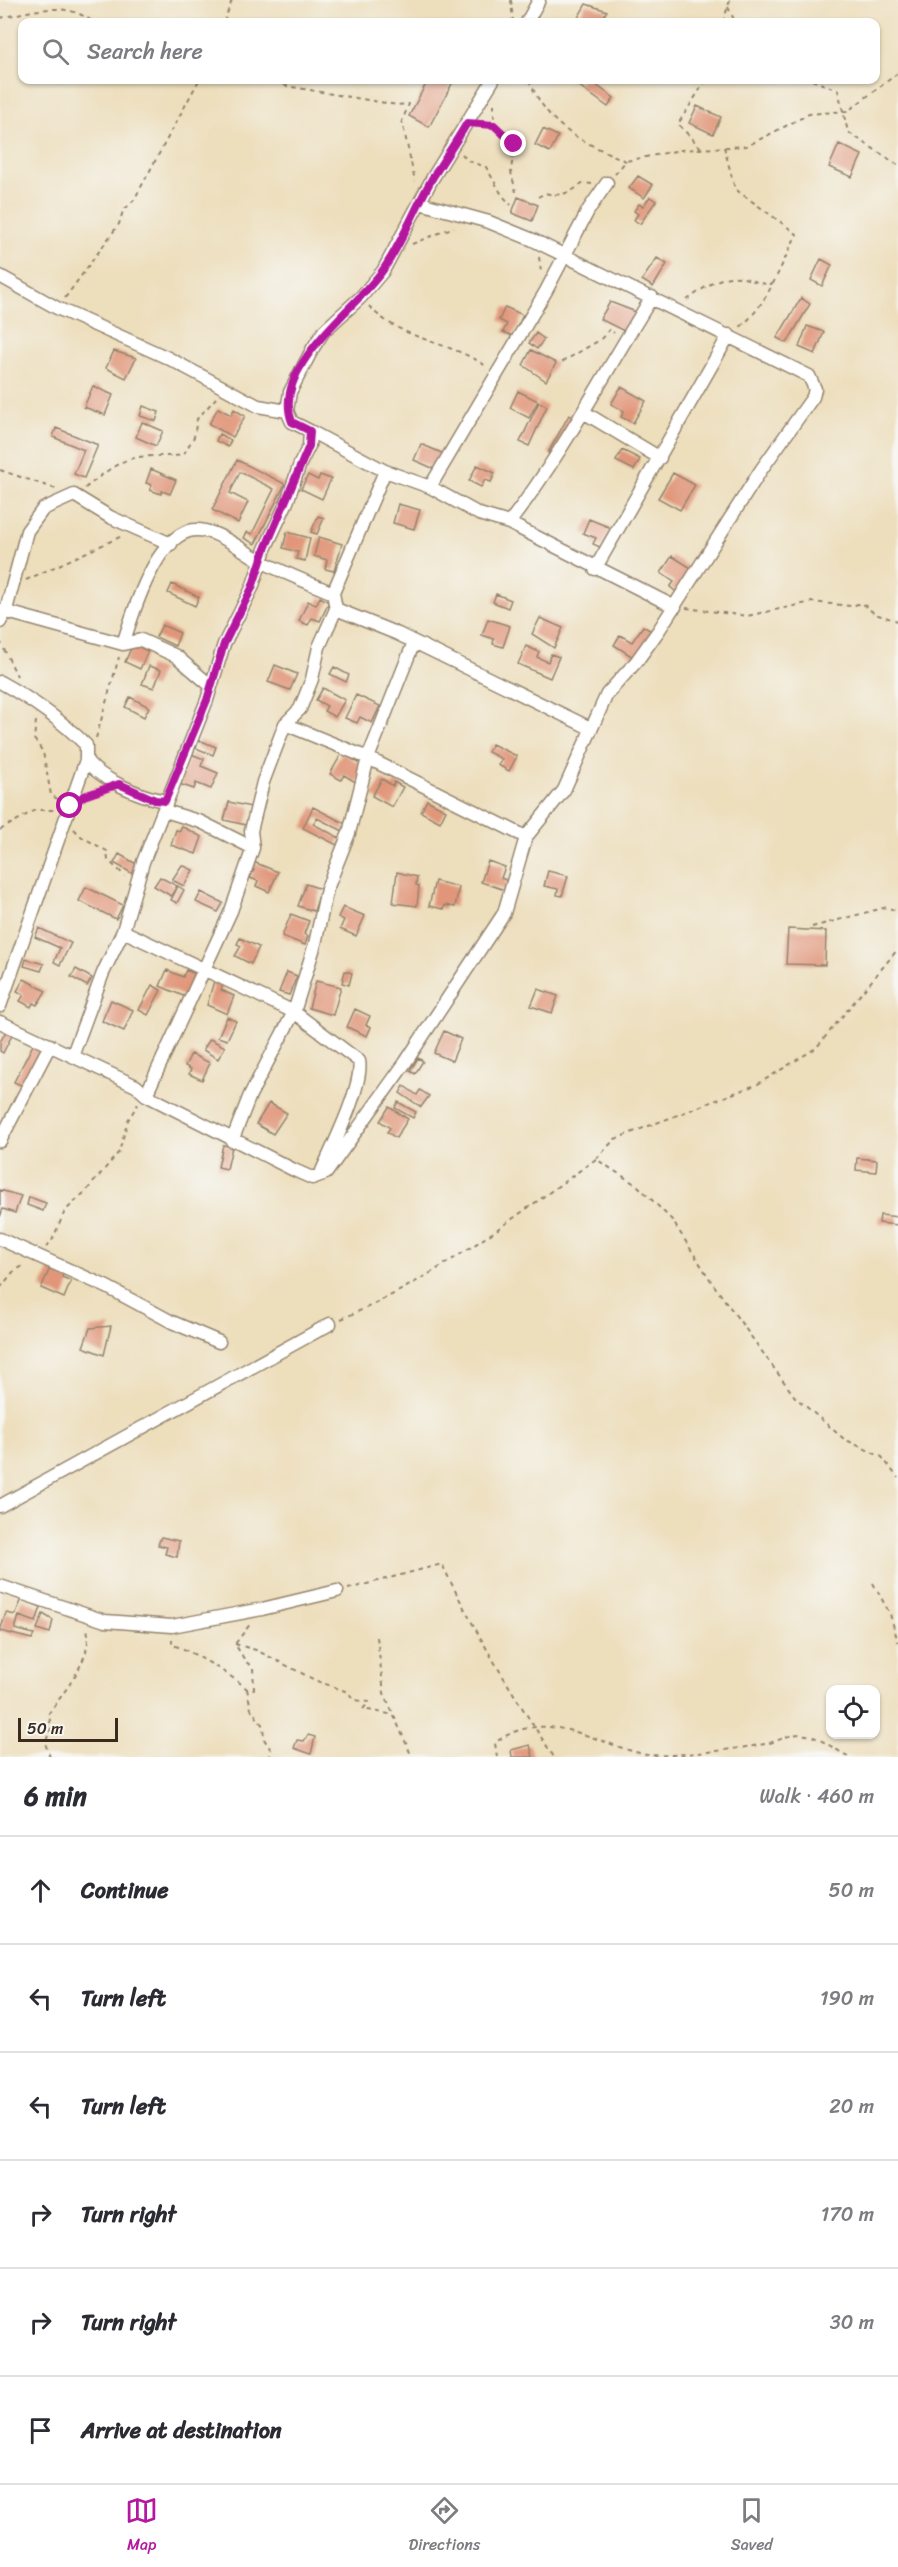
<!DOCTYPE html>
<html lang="en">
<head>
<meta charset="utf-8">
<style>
  :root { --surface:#fff; --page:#f2f2f3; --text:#2b2b33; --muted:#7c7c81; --line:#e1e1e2; --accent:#b5179e }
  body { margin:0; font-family:Sriracha,sans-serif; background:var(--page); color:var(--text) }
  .controls { position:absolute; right:18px; bottom:18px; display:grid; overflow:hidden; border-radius:12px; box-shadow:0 2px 4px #0004 }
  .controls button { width:54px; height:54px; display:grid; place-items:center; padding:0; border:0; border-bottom:2px solid var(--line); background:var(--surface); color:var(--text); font:30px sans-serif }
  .scale { position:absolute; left:18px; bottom:15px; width:100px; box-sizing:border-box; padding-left:6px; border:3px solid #3b2a1e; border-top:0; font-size:16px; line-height:21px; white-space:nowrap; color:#3b2a1e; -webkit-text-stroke:4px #f6f6f2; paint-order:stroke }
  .stop { position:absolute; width:18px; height:18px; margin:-14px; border:4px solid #b5179e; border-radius:50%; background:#fff }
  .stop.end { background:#b5179e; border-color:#fff; box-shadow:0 2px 6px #0008 }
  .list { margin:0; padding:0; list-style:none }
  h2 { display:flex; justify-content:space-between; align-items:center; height:78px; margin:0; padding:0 24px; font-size:26px }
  h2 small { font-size:20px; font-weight:400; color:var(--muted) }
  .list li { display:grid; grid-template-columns:39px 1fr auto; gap:18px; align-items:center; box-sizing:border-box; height:108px; padding:0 24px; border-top:2px solid var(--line) }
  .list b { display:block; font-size:22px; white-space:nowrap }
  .list em { font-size:20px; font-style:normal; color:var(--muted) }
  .icon { flex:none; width:33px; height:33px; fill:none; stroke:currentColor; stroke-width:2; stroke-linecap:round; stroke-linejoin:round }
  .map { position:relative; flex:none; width:898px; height:1757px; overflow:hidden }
  .search { position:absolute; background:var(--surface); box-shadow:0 2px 4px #0004; left:18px; right:18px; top:18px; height:66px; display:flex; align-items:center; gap:15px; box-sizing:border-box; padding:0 21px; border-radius:12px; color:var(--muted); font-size:22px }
  .sheet { height:726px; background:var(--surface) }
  nav { display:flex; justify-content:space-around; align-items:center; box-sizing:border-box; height:84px; border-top:2px solid var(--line); background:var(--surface); font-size:16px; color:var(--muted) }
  nav a { display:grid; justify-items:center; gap:3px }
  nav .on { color:var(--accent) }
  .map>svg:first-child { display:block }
  .building { fill:#e1967a }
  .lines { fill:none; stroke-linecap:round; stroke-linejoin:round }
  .minor-casing { stroke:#94846d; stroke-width:15 }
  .path { stroke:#94846d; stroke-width:2; stroke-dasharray:4.5 4.5; stroke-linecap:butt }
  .minor { stroke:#fff; stroke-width:12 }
  .route { stroke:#b5179e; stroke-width:8 }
</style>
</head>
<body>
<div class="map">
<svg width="898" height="1757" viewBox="0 0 898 1757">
  <rect width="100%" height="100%" fill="#f6f6f2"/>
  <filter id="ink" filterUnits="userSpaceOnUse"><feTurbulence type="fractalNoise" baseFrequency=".0167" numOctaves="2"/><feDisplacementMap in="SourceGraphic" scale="12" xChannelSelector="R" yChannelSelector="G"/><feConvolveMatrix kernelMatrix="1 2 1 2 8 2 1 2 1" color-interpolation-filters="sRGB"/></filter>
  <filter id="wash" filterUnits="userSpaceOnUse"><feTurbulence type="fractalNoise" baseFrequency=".008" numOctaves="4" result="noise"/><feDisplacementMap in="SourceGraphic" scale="24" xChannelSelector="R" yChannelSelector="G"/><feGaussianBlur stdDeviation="1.35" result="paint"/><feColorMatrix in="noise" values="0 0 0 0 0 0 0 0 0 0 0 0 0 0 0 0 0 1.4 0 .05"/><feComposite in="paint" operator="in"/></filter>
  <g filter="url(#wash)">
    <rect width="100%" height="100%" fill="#eddebc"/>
    <g id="blocks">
      <path class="building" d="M586,4L607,11L600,22H587L578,18Z
        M428,80H454L429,127L409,116Z
        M581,80H589L614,98L608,107L578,85Z
        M697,106L721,117L713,134L689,123Z
        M543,129L558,136L550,152L535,145Z
        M839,144L862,155L852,177L829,167Z
        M638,176L653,185L644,198L629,188Z
        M518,197L538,205L532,221L512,213Z
        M650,197L656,201L640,224L634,220L638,214L634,211L639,204L643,206Z
        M657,258L667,264L653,287L642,280Z
        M821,259L832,265L822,286L811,280Z
        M801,298L810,304L787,343L777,338Z
        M610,302L636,312L626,332L600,319Z
        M505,307L523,315L513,336L503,332L507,324L499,320Z
        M807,326L824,332L815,354L799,347Z
        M536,333L544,339L537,349L529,343Z
        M531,350L556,363L546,381L523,365Z
        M114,351L136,358L126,378L106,368Z
        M93,386L113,395L105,415L84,407Z
        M621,387L646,401L633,423L621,417L624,411L611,404Z
        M518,391L538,401L529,418L510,408Z
        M539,402L547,406L529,446L520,442Z
        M143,406L159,412L156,421L140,416Z
        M218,408L231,415L234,409L245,416L233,437L209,424Z
        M569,415L576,419L555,457L548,453Z
        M142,422L163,431L156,446L136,437Z
        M56,428L98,445L84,478L74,474L84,450L53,437Z
        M219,434L231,440L228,447L216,441Z
        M421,444L444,454L437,470L414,460Z
        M622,450L640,459L634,470L616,461Z
        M237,460L285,484L255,544L244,538L247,532L252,534L274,489L240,472L230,493L248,502L238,523L212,510Z
        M477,465L495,473L491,482L485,480L481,487L469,481Z
        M151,469L176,480L170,494L162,491L161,494L150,490L152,485L146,483Z
        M673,473L695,485L680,510L658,498Z
        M308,475L318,480L320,475L331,479L322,499L301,489Z
        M398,504L420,510L414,529L393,523Z
        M318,516L324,518L317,534L311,532Z
        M589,519L611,528L602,548L593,544L596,538L583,533Z
        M287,532L310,538L305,561L296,559L298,552L283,548Z
        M319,537L342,544L334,571L325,569L327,560L314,556Z
        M672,556L696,571L680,595L670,587L674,582L661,573Z
        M172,584L199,597L195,606L168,593Z
        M496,594L511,600L508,608L493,602Z
        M320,597L329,602L320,621L312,618L308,625L299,621L308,601L316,605Z
        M540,618L563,628L554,648L532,634Z
        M488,619L510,626L503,647L493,644L494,639L482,635Z
        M162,625L180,633L175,646L156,637Z
        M643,626L653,632L636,659L614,645L620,635L632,642Z
        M133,644L148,651L140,669L125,662Z
        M526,646L539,652L537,657L548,662L551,654L559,657L550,678L518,664Z
        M275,665L297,674L290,690L268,682Z
        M149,666L161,670L154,688L142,684Z
        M334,667L349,675L346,682L330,674Z
        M323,688L345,700L335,717L324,711L327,706L316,700Z
        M356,695L380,706L372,723L360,717L357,723L345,718Z
        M130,697L149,707L144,717L125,707Z
        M199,740L216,747L213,755L196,748Z
        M492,744L517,756L509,771L498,765L502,759L488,752Z
        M342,753L366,767L357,783L344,775L341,780L330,774Z
        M191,754L204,759L201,766L218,773L211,789L196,783L194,789L179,784Z
        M382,779L393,786L394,782L403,787L392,807L372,796Z
        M427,800L446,810L440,822L421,812Z
        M229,802L251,807L246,825L224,820Z
        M313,807L346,824L343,831L317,818L313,824L340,838L337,845L303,828Z
        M181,826L202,837L196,854L171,845L176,830L180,831Z
        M119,854L138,865L133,874L114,863Z
        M251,861L278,872L269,892L256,886L258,881L250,878L254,870L249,867Z
        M488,861L505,867L501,878L508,881L505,890L481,882Z
        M182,865L193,870L184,886L172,880Z
        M548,871L568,876L562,896L557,895L558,889L544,886Z
        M397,872L417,877L416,885L419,886L417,906L393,903Z
        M160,877L177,886L171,896L154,886Z
        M435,881L459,887L455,907L445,905L444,909L429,906Z
        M306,884L321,889L314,911L298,906Z
        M178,886L184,890L177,903L171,900Z
        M86,887L123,905L116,919L79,901Z
        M201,892L223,903L218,912L196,902Z
        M343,907L365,916L356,936L340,929L344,920L338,917Z
        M291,914L309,921L304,934L308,936L305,945L282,936Z
        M39,928L71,943L60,965L54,962L60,948L35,937Z
        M788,929L826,931L825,965L786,964Z
        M240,938L259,947L251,964L235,956L241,946L237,944Z
        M26,959L44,964L41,971L24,966Z
        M76,969L92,978L87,986L71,977Z
        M167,970L183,977L186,970L198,975L188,998L160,986Z
        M345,971L352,973L349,985L342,983Z
        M287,972L297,976L289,995L279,992Z
        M24,979L46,991L37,1005L33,1003L31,1007L20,1001L24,995L17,991Z
        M214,981L223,985L221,990L234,996L227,1014L207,1005Z
        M316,981L341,987L333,1015L309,1008Z
        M152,985L161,990L148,1015L139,1010Z
        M538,989L558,996L552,1013L531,1006Z
        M111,1000L133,1010L124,1031L102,1021Z
        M355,1009L370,1016L366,1025L371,1027L367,1036L347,1027Z
        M227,1017L236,1021L227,1040L218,1037Z
        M8,1028L14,1031L3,1053L0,1051V1042Z
        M444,1031L461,1039L452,1061L434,1053Z
        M210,1039L225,1047L218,1059L203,1050Z
        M35,1041L46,1047L25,1087L14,1082Z
        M191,1054L210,1063L202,1080L189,1074L191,1069L185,1066Z
        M418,1058L423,1061L415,1074L410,1071Z
        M404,1086L417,1095L420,1090L429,1096L421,1107L400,1093Z
        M398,1102L416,1112L413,1118L395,1108Z
        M269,1103L287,1113L273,1134L256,1124Z
        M389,1107L408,1119L396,1138L387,1132L390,1128L380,1121Z
        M223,1145L232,1147L227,1169L218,1167Z
        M857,1158L877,1160L876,1172L856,1170Z
        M0,1190L21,1196L15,1213L3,1209L0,1217Z
        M29,1197L46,1203L43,1211L27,1205Z
        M880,1215L898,1217V1225L879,1223Z
        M51,1266L64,1272L62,1277L71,1281L64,1298L41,1288Z
        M111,1326L104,1355L83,1347L90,1328Z
        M161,1537L179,1541L177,1557L165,1554L167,1547L158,1545Z
        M22,1599L41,1607L36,1622L19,1616L15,1629L34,1634L32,1639L0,1631L6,1613L15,1615Z
        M43,1614L53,1620L50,1633L37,1629Z
        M308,1735L315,1737L311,1754L294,1748L297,1740L304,1741Z
        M530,1745L533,1757H512L511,1750Z"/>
    </g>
  </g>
  <g filter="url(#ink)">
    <use href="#blocks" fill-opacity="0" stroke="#94846d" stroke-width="1.5"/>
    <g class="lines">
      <g class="minor-casing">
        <path id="minor" d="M527,22L539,0
          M0,276L57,308L168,358L258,406L287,411
          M585,413L660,458
          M310,431L385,471L430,487L479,514L509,523L675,607
          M430,487L546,291L589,209L607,183
          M509,523C564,452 604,373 652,297
          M595,569L729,335
          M336,609L398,634L590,728
          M0,610L123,644L141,640L176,656L211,686
          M0,622L6,610L27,531L43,509L74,495L110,517L171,544
          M123,644C133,613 154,541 189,531C213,525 241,550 261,561C284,573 309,583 333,593
          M0,682C31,699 61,720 86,745V760C99,779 142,797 165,801
          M285,724L368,758L526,837
          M165,811L201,822L253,848
          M123,931L294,1012L359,1061C364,1084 332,1148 322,1171
          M0,1006L86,760
          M0,1022L136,1086L146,1095L294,1170L312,1178L326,1173L405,1063L504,913L526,837L564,790L607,694L636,662L659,630L761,470L813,397L815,389L809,376L533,240L489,222L420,203
          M73,1054L103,973L123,931L143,862L207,700L224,644L252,588L265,549L287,502L300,464L309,446L310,431L292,422L287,411L290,392L313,348L324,331L361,297L383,271L432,179L493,80
          M146,1095L231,911L253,848L251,831L263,782L285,724L300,709L312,679L319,647L336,609L333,593L385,471
          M0,1141L50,1045
          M232,1141L250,1095L294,1012L315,944L327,889L349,833L368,758L414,642
          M0,1239L107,1287L172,1322L219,1342
          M0,1506L330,1324
          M0,1586L105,1621L172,1626L262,1609L337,1591"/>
      </g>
      <path class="path" d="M511,0L513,22
        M728,7L735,22
        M0,18C33,11 64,0 93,22
        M224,22L232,0
        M723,22L730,0
        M276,80L286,86L397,105L409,104L402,121L415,181
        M529,80C550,130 580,140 626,161
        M812,80L838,90L848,132L898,165
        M494,104V125
        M482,123C500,125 505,142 524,145
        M514,144L511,172L516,192
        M724,147L735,189L797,234C780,266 768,305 739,328
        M701,148L678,124L706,80
        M462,154L469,161L486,167L502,195L511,205
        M615,174L626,161L680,150L747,146L809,114L848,111L898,73
        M538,197L545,193C559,197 572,193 582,183L592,184
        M412,244L454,227
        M539,257L541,272
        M65,298L119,224L123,211L134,200L199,80
        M687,300C703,289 722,272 744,278C755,281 760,284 772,284
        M369,306C399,340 450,341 486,366
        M562,362L600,340L610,329L614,333
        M0,470L56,489
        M85,488C101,476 119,459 139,457C154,455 168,457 183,455L194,437L197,419L216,398
        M26,580L122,536
        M686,608L747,616L812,602L851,606L862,603L875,614L898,621
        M0,641L17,676
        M36,721L34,739L43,752L51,795L59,800
        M96,738L119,657
        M87,795L102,790
        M74,829L82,837L107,851L108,860L125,876
        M0,830L35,810H55
        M812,927L887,907L898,912
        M596,1159L615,1139L758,1084L816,1048L898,949
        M46,1247L51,1243L65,1211L87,1190L119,1152L128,1120L138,1104
        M0,1288L13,1272L26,1264
        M341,1319C434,1280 514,1217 596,1159L638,1186L672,1220L713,1284L795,1397L844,1439L882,1457L898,1478
        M873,1583L890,1614L898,1642
        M348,1589L442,1564C475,1633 512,1693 554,1757
        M377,1637L384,1693L412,1757
        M172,1639V1645C186,1647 236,1678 247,1689H254L253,1667L246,1662L235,1644L251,1623
        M235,1644L256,1650L317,1681L348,1692L354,1700L369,1702L363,1709L394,1715
        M247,1689L251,1709L263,1726L264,1739L271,1750L270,1757
        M50,1757L45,1743L51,1729L49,1713C64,1692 94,1656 87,1629
        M497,1757L495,1743C544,1705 596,1744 647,1755C675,1757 736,1749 765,1744C777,1742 789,1734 800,1734C819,1735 834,1750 850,1757"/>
      <use href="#minor" class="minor"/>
    </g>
  </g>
  <g class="lines" filter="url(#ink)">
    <path class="route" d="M70,806L84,796L119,784L155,800L165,801L207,700L224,644L252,588L265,549L309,446L310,431L292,422C271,367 356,309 383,270C403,241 415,208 433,177C444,159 456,142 467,123L494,125L514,144"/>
  </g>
</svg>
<div class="controls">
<button><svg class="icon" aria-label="locate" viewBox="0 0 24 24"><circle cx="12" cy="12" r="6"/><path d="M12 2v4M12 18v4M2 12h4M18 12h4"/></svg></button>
</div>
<div class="scale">50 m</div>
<div class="stop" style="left:70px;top:806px"></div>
<div class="stop end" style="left:514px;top:144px"></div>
<div class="search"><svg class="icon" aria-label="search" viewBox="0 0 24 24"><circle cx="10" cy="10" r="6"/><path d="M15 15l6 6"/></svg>Search here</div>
</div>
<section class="sheet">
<h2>6 min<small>Walk · 460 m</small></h2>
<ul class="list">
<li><svg class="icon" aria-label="ahead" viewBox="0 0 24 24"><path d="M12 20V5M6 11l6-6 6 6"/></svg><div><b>Continue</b></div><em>50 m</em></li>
<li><svg class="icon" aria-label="left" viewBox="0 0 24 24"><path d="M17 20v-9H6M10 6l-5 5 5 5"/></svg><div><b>Turn left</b></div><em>190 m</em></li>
<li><svg class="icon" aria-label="left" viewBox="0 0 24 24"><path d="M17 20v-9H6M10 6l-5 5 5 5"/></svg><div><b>Turn left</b></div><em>20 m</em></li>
<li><svg class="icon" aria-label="right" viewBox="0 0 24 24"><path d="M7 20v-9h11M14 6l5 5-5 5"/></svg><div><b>Turn right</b></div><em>170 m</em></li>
<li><svg class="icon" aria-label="right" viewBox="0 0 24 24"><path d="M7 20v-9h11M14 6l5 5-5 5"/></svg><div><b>Turn right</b></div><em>30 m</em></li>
<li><svg class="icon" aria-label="arrive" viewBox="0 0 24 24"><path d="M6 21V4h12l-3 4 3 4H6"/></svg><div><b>Arrive at destination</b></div></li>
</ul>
</section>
<nav>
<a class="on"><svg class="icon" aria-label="map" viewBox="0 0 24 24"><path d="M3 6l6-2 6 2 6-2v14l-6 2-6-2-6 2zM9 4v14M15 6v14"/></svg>Map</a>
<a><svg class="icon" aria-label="directions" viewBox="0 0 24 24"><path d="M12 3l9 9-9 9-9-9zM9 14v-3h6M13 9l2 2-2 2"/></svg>Directions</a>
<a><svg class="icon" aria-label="saved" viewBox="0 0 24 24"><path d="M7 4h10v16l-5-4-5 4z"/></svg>Saved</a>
</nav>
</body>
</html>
